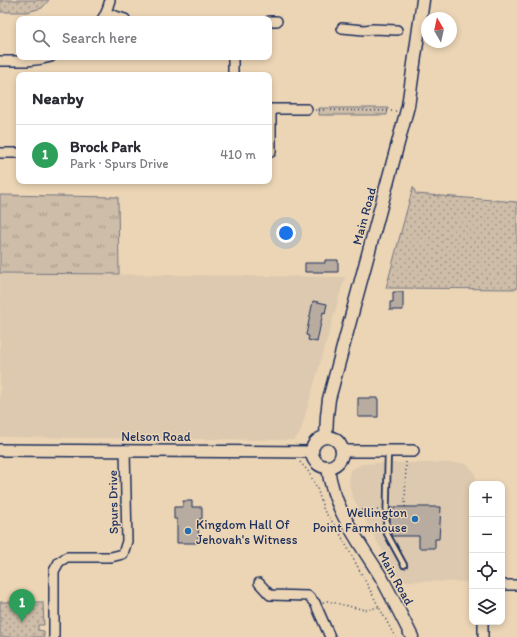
<!DOCTYPE html>
<html lang="en">
<head>
<meta charset="utf-8">
<style>
  :root { --surface:#fff; --page:#f2f2f3; --text:#2b2b33; --muted:#7c7c81; --line:#e1e1e2; --accent:#1f6fb2 }
  body { margin:0; font-family:Itim,sans-serif; background:var(--page); color:var(--text) }
  .controls { position:absolute; right:12px; bottom:12px; display:grid; overflow:hidden; border-radius:8px; box-shadow:0 2px 6px #0003 }
  .controls button { width:36px; height:36px; display:grid; place-items:center; padding:0; border:0; border-bottom:1px solid var(--line); background:var(--surface); color:var(--text); font:20px sans-serif }
  .compass { position:absolute; left:421px; top:12px; width:36px; height:36px; border-radius:50%; background:var(--surface); box-shadow:0 2px 6px #0003; rotate:351deg }
  .you { position:absolute; left:286px; top:233px; width:14px; height:14px; margin:-10px; border:3px solid #fff; border-radius:50%; background:#1a73e8; box-shadow:0 0 0 6px #1a73e833 }
  .badge { display:grid; place-items:center; width:26px; height:26px; border-radius:50%; background:var(--accent); color:#fff; font-size:13px; font-weight:700 }
  .pin { position:absolute; translate:-50% -33px; filter:drop-shadow(0 1px 2px #0008) }
  .pin::after { content:''; position:absolute; top:21px; width:14px; height:12px; background:inherit; clip-path:polygon(0 0,100% 0,50% 100%) }
  .list { margin:0; padding:0; list-style:none }
  h2 { display:flex; justify-content:space-between; align-items:center; height:52px; margin:0; padding:0 16px; font-size:17px }
  h2 small { font-size:13px; font-weight:400; color:var(--muted) }
  .list li { display:grid; grid-template-columns:26px 1fr auto; gap:12px; align-items:center; box-sizing:border-box; height:60px; padding:0 16px; border-top:1px solid var(--line) }
  .list b { display:block; font-size:15px; white-space:nowrap }
  .list p { margin:0; font-size:13px; white-space:nowrap; color:var(--muted) }
  .list em { font-size:13px; font-style:normal; color:var(--muted) }
  .icon { flex:none; width:22px; height:22px; fill:none; stroke:currentColor; stroke-width:2; stroke-linecap:round; stroke-linejoin:round }
  .map { position:relative; flex:none; width:517px; height:637px; overflow:hidden }
  .search { position:absolute; background:var(--surface); box-shadow:0 2px 6px #0003; left:16px; top:16px; width:256px; height:44px; display:flex; align-items:center; gap:10px; box-sizing:border-box; padding:0 14px; border-radius:8px; color:var(--muted); font-size:15px }
  .panel { position:absolute; background:var(--surface); box-shadow:0 2px 6px #0003; left:16px; top:72px; width:256px; height:112px; border-radius:8px }
  .map>svg:first-child { display:block }
  .built { fill:#dcc9af }
  .grass { fill:url(#grass-tufts); stroke:#747683 }
  .park { fill:url(#park-dots); stroke:#747683 }
  .building { fill:#b8aca0; stroke:#1b2f5e }
  .lines { fill:none; stroke-linecap:round; stroke-linejoin:round }
  .service-casing { stroke:#1b2f5e; stroke-width:8 }
  .minor-casing { stroke:#1b2f5e; stroke-width:12 }
  .tertiary-casing { stroke:#1b2f5e; stroke-width:14 }
  .secondary-casing { stroke:#1b2f5e; stroke-width:15 }
  .path { stroke:#1b2f5e; stroke-width:1.5; stroke-dasharray:1 3; stroke-linecap:butt }
  .service { stroke:#ecd5b5; stroke-width:4.5 }
  .minor { stroke:#ecd5b5; stroke-width:9 }
  .tertiary { stroke:#ecd5b5; stroke-width:11 }
  .secondary { stroke:#ecd5b5; stroke-width:12 }
  .poi-dot { fill:#1f6fb2; stroke:#ecd5b5; stroke-width:1.5 }
  .labels { text-anchor:middle; dominant-baseline:central; stroke-width:3; stroke-linejoin:round; paint-order:stroke }
  .street-label { font-size:13px; fill:#1b2f5e; stroke:#ecd5b5 }
  .poi-label { font-size:13px; fill:#1b2f5e; stroke:#ecd5b5; text-anchor:end }
</style>
</head>
<body>
<div class="map">
<svg width="517" height="637" viewBox="0 0 517 637">
  <defs>
    <pattern id="grass-tufts" width="24" height="20" patternUnits="userSpaceOnUse"><rect width="24" height="20" fill="#cebda8"/><path d="M3 7l-1-3M5 7V3M7 7l1-3M15 17l-1-3M17 17v-4M19 17l1-3" fill="none" stroke="#a69a8c"/></pattern>
    <pattern id="park-dots" width="8" height="8" patternUnits="userSpaceOnUse"><rect width="8" height="8" fill="#cebda8"/><path d="M2 2h.1M6 6h.1" fill="none" stroke="#a69a8c" stroke-width="1.8" stroke-linecap="round"/></pattern>
  </defs>
  <rect width="100%" height="100%" fill="#ecd5b5"/>
  <filter id="ink" filterUnits="userSpaceOnUse"><feTurbulence type="fractalNoise" baseFrequency=".025" numOctaves="2"/><feDisplacementMap in="SourceGraphic" scale="8" xChannelSelector="R" yChannelSelector="G"/><feConvolveMatrix kernelMatrix="1 2 1 2 8 2 1 2 1" color-interpolation-filters="sRGB"/></filter>
  <g filter="url(#ink)">
    <path class="built" d="M0,273L345,277L300,433L294,440L0,437Z
      M378,463H460L468,465L473,470L476,477L475,484H472V582L399,581L352,496L349,483L350,470L363,464Z"/>
    <path class="grass" d="M319,108H388L387,115H319Z
      M0,195L118,197L119,274L0,273Z"/>
    <path class="park" d="M0,0H49L42,8L27,12H0Z
      M413,187L416,194L517,202V289L386,288Z
      M0,602H43L44,625H38V630L44,631V637H0Z"/>
    <path class="building" d="M325,260H338V272H305V263H325Z
      M393,292H403V310H390V302H393Z
      M313,301L327,304L325,313L323,312L317,342L308,340L309,336L306,335Z
      M358,398H378V417H358Z
      M183,501H192V507H202V519H199L198,543H177V519H174V507H183Z
      M396,507H441L439,539H435V548H419V536H392V529H390V508H396Z"/>
    <g class="lines">
      <g class="service-casing">
        <path id="service" d="M388,451L386,532L404,565"/>
      </g>
      <g class="minor-casing">
        <path id="minor" d="M106,13L125,19
          M102,19L106,13L110,0
          M269,21H277
          M342,28L364,30L373,29L397,30
          M0,61C17,61 34,62 51,57
          M233,75V57
          M269,109H307
          M271,109V152
          M0,153H19
          M259,583L270,595L308,596L315,603L330,637
          M502,585H517
          M54,637V571L59,562L67,557H111L123,554L127,541L125,450
          M483,637V622"/>
      </g>
      <g class="tertiary-casing">
        <path id="tertiary" d="M0,450L312,452
          M342,451H413"/>
      </g>
      <g class="secondary-casing">
        <path id="secondary" d="M326,437L327,416L329,399L408,106L423,0
          M312 452a15 15 0 1 1 30 0a15 15 0 1 1-30 0Z
          M328,467C332,507 360,543 381,577C392,597 402,617 412,637"/>
      </g>
      <path class="path" d="M315,110L396,111
        M300,462L308,471L317,488L324,511L337,528L395,637
        M405,507L406,460
        M353,510H380
        M323,602L327,601L365,610L379,607"/>
      <use href="#service" class="service"/>
      <use href="#minor" class="minor"/>
      <use href="#tertiary" class="tertiary"/>
      <use href="#secondary" class="secondary"/>
    </g>
  </g>
  <g class="poi-dot">
    <circle cx="415" cy="519" r="4"/>
    <circle cx="188" cy="531" r="4"/>
  </g>
  <g class="labels">
    <g class="street-label">
      <text transform="translate(364 216) rotate(-75)">Main Road</text>
      <text x="156" y="436">Nelson Road</text>
      <text transform="translate(113 502) rotate(-91)">Spurs Drive</text>
      <text transform="translate(396 578) rotate(61)">Main Road</text>
    </g>
    <g class="poi-label">
      <text x="407" y="512">Wellington<tspan x="407" dy="15">Point Farmhouse</tspan></text>
      <text x="196" y="524" text-anchor="start">Kingdom Hall Of<tspan x="196" dy="15">Jehovah's Witness</tspan></text>
    </g>
  </g>
</svg>
<div class="controls">
<button>+</button>
<button>−</button>
<button><svg class="icon" aria-label="locate" viewBox="0 0 24 24"><circle cx="12" cy="12" r="6"/><path d="M12 2v4M12 18v4M2 12h4M18 12h4"/></svg></button>
<button><svg class="icon" aria-label="layers" viewBox="0 0 24 24"><path d="M12 4l9 5-9 5-9-5zM3 14l9 5 9-5"/></svg></button>
</div>
<svg class="compass" viewBox="-18 -18 36 36"><path d="M0-13l5 13h-10z" fill="#e53935"/><path d="M0 13l5-13h-10z" fill="#7c7c81"/></svg>
<div class="you"></div>
<div class="pin badge" style="left:22px;top:622px;background:#2e9e5b">1</div>
<div class="search"><svg class="icon" aria-label="search" viewBox="0 0 24 24"><circle cx="10" cy="10" r="6"/><path d="M15 15l6 6"/></svg>Search here</div>
<section class="panel">
<h2>Nearby<small></small></h2>
<ul class="list">
<li><span class="badge" style="background:#2e9e5b">1</span><div><b>Brock Park</b><p>Park · Spurs Drive</p></div><em>410 m</em></li>
</ul>
</section>
</div>
</body>
</html>
